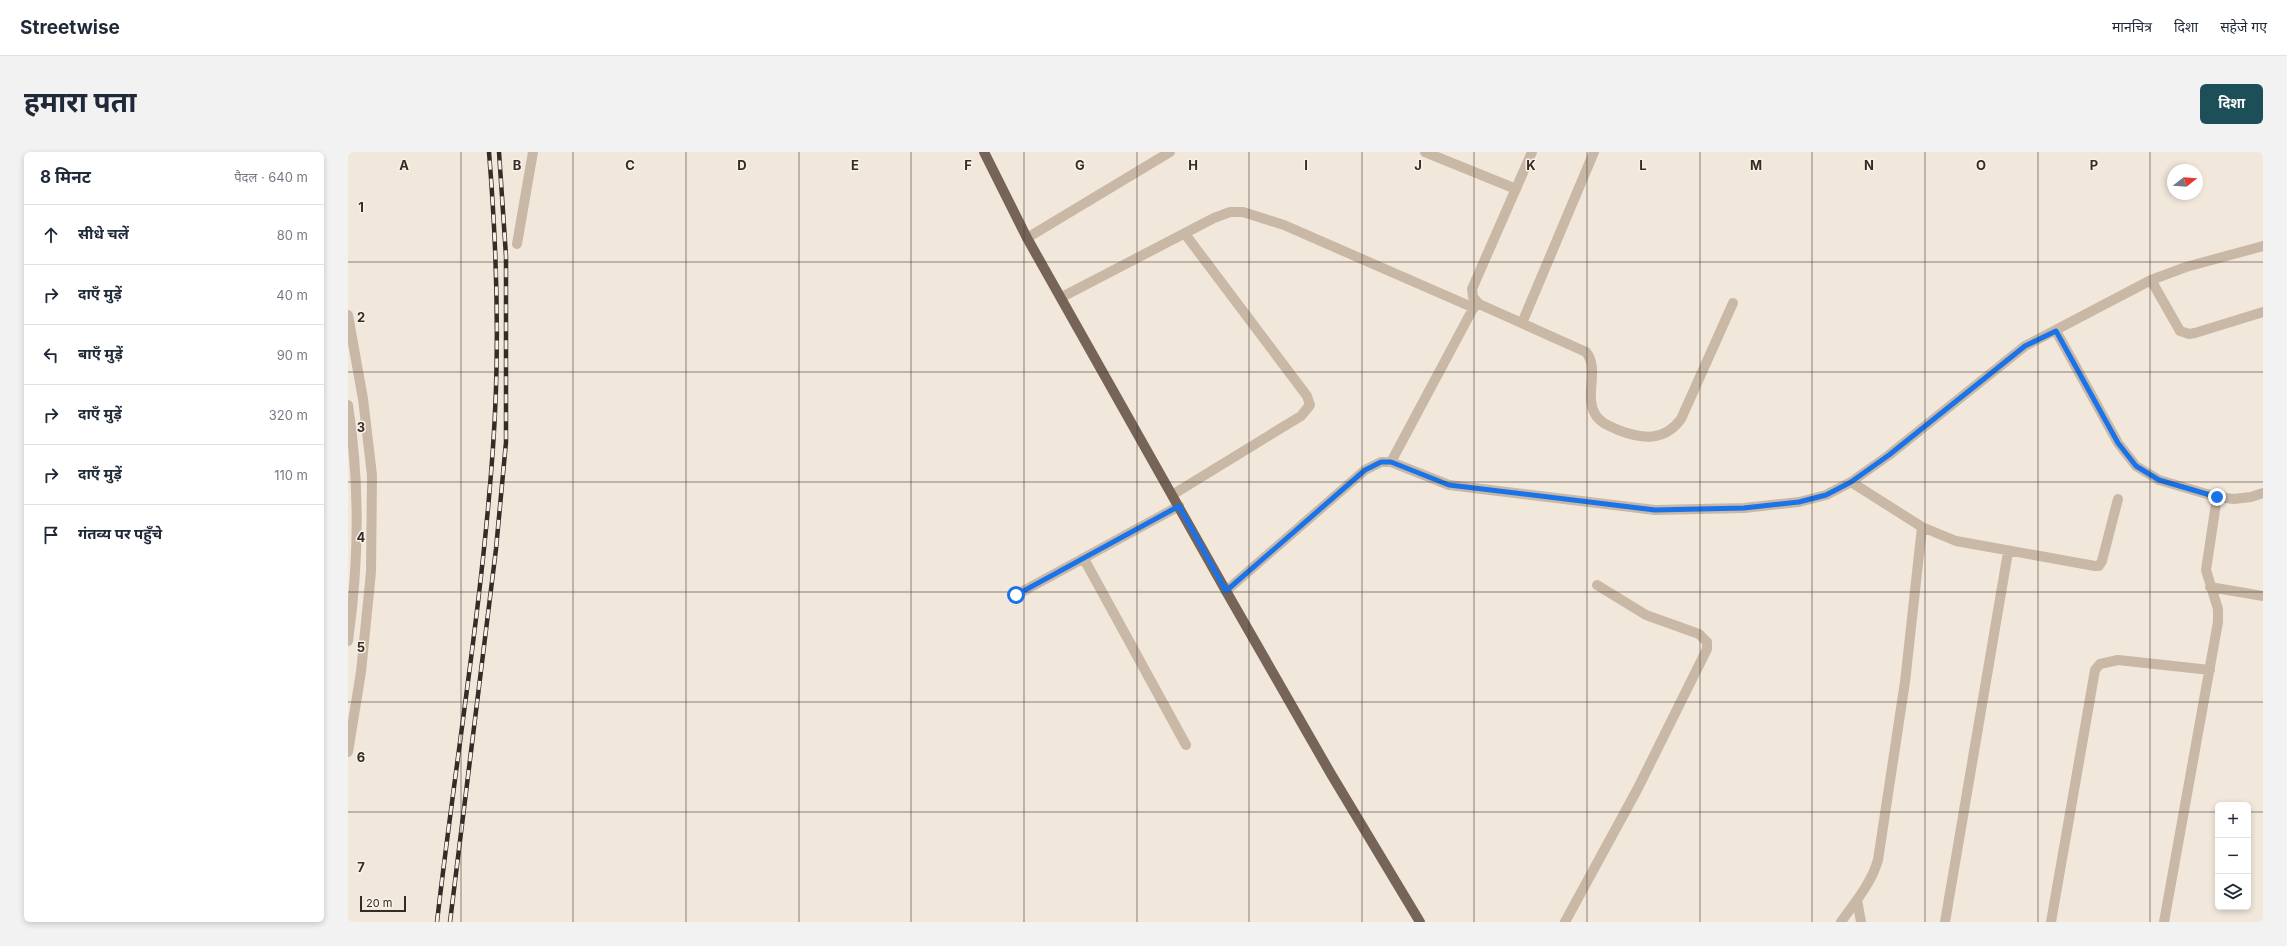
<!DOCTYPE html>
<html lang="hi">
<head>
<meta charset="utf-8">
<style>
  :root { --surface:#fff; --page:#f2f2f3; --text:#1f2937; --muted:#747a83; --line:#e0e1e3; --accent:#1c4f57 }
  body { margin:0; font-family:Inter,"Noto Sans Devanagari",sans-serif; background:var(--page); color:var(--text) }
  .controls { position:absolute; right:12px; bottom:12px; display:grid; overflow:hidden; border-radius:6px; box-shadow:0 2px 6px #0003 }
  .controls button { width:36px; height:36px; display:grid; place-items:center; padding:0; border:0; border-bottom:1px solid var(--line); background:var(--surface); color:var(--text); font:20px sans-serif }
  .compass { position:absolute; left:1819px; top:12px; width:36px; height:36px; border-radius:50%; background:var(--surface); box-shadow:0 2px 6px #0003; rotate:73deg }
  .scale { position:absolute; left:12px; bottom:10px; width:46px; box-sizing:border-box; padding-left:4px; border:2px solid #352c27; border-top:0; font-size:11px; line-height:14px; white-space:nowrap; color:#352c27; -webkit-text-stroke:3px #f9f1e6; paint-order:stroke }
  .stop { position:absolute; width:12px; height:12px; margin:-9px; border:3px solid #1a73e8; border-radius:50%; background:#fff }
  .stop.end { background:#1a73e8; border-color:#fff; box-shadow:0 1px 4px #0008 }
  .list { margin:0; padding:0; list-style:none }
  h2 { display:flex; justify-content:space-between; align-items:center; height:52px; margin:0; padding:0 16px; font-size:17px }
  h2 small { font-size:13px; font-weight:400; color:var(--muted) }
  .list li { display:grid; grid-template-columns:26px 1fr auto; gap:12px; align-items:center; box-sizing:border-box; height:60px; padding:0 16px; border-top:1px solid var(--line) }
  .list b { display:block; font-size:15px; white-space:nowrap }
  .list em { font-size:13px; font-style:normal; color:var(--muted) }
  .icon { flex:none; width:22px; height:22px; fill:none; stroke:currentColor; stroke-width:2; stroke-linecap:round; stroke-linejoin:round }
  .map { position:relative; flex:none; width:1915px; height:770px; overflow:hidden; border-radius:6px }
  header { display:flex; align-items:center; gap:24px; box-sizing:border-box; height:56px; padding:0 20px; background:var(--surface); border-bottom:1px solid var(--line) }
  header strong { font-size:19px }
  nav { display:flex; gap:22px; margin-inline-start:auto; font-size:14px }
  .intro { display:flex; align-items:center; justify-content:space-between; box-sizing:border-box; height:96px; padding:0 24px }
  h1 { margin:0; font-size:28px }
  .button { padding:10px 18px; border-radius:6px; background:var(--accent); color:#fff; font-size:14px; font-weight:700 }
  main { display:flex; gap:24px; padding:0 24px }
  aside { flex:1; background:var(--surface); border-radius:6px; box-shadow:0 2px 6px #0003 }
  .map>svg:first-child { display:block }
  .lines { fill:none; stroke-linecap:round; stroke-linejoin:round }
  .minor { stroke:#c9b8a6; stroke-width:10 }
  .major { stroke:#776458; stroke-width:10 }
  .rail-casing { stroke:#352c27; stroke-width:4.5 }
  .rail { stroke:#f9f1e6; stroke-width:3; stroke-dasharray:9; stroke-linecap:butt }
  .route { stroke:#1a73e8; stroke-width:5 }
  .grid { fill:none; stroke:#352c27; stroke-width:1; stroke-opacity:0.55 }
  .grid-label { font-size:13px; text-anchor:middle; font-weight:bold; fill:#352c27; stroke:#f9f1e6; stroke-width:3; stroke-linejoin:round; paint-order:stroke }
</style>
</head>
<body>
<header>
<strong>Streetwise</strong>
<nav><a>मानचित्र</a><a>दिशा</a><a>सहेजे गए</a></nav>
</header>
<div class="intro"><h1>हमारा पता</h1><a class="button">दिशा</a></div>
<main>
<aside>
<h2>8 मिनट<small>पैदल · 640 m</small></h2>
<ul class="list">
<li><svg class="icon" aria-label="ahead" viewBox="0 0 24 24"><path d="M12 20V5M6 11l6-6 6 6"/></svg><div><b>सीधे चलें</b></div><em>80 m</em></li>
<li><svg class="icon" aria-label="right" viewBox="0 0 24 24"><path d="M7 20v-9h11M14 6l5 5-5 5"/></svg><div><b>दाएँ मुड़ें</b></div><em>40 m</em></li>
<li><svg class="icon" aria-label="left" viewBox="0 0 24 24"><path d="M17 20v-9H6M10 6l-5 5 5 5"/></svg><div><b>बाएँ मुड़ें</b></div><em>90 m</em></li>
<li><svg class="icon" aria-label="right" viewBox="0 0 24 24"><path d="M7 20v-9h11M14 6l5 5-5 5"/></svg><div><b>दाएँ मुड़ें</b></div><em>320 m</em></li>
<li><svg class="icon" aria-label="right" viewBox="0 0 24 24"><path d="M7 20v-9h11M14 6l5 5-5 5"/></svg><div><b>दाएँ मुड़ें</b></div><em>110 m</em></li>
<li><svg class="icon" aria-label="arrive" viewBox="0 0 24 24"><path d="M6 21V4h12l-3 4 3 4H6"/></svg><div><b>गंतव्य पर पहुँचे</b></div></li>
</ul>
</aside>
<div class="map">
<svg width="1915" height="770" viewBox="0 0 1915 770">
  <rect width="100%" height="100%" fill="#f1e7da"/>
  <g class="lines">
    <path class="minor" d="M1077,0L1168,37
      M1184,0L1124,137L1125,145L1131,152L1238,200C1252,217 1236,243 1247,262C1252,271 1262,274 1270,278C1294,287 1316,290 1333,267L1385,151
      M679,86L822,0
      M169,92L185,0
      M1803,128L1832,179L1841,182L1847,181L1915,160
      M714,145L866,66L882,60H895L936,73L1126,156
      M0,163L15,247L24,323L23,420L13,520L0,600
      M1174,171L1246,0
      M1708,179L1770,291L1788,314L1811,328L1869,345L1886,347L1903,345L1915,341
      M0,253C12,331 11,411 0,489
      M1043,310L1128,151
      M1503,330L1574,375L1608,389L1747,414H1751L1754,409L1770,347
      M824,343L953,264L962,253L959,244L837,82
      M736,407L838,593
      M1862,435L1915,444
      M878,439L1017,318L1033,310H1043L1101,333L1307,358L1396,356L1451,350L1478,343L1503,330L1541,303L1677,194L1803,128L1838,115L1915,94
      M668,443L831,354
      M1509,748L1513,770
      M1217,770L1290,636L1359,497V490L1351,482L1298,463L1249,433
      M1493,770C1507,750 1523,732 1530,708L1557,530L1574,375
      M1597,770L1660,400
      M1703,770L1747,518L1752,512L1770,508L1862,518
      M1816,770L1870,470V457L1858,418L1869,345"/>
    <path class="major" d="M636,0L679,86L878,439L983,622L1072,770"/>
    <g class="rail-casing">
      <path id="rail" d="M89,770C107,612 134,454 145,295C152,197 149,98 141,0
        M102,770L148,397L158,290V104L151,0"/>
    </g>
    <use href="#rail" class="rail"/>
  </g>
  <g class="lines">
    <path class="route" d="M668,443L831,354L878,439L1017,318L1033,310H1043L1101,333L1307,358L1396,356L1451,350L1478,343L1503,330L1541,303L1677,194L1708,179L1770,291L1788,314L1811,328L1869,345"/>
  </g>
  <path class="grid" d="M113,0V770M225,0V770M338,0V770M451,0V770M563,0V770M676,0V770M789,0V770M901,0V770M1014,0V770M1126,0V770M1239,0V770M1352,0V770M1464,0V770M1577,0V770M1690,0V770M1802,0V770M0,110H1915M0,220H1915M0,330H1915M0,440H1915M0,550H1915M0,660H1870M1900,660H1915"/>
  <g class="grid-label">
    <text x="56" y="18">A</text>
    <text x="169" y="18">B</text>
    <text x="282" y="18">C</text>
    <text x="394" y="18">D</text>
    <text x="507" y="18">E</text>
    <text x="620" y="18">F</text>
    <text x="732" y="18">G</text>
    <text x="845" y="18">H</text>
    <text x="958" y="18">I</text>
    <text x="1070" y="18">J</text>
    <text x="1183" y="18">K</text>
    <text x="1295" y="18">L</text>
    <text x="1408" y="18">M</text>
    <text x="1521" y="18">N</text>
    <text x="1633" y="18">O</text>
    <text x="1746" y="18">P</text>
    <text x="13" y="60">1</text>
    <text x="13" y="170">2</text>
    <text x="13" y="280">3</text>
    <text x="13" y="390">4</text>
    <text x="13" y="500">5</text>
    <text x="13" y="610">6</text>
    <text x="13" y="720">7</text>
  </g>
</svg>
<div class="controls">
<button>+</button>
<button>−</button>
<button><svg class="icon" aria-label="layers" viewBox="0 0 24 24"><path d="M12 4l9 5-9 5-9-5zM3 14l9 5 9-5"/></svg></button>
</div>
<svg class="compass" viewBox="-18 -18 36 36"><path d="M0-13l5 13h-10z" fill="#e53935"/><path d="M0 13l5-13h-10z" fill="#747a83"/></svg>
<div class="scale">20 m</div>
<div class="stop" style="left:668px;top:443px"></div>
<div class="stop end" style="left:1869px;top:345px"></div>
</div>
</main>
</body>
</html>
